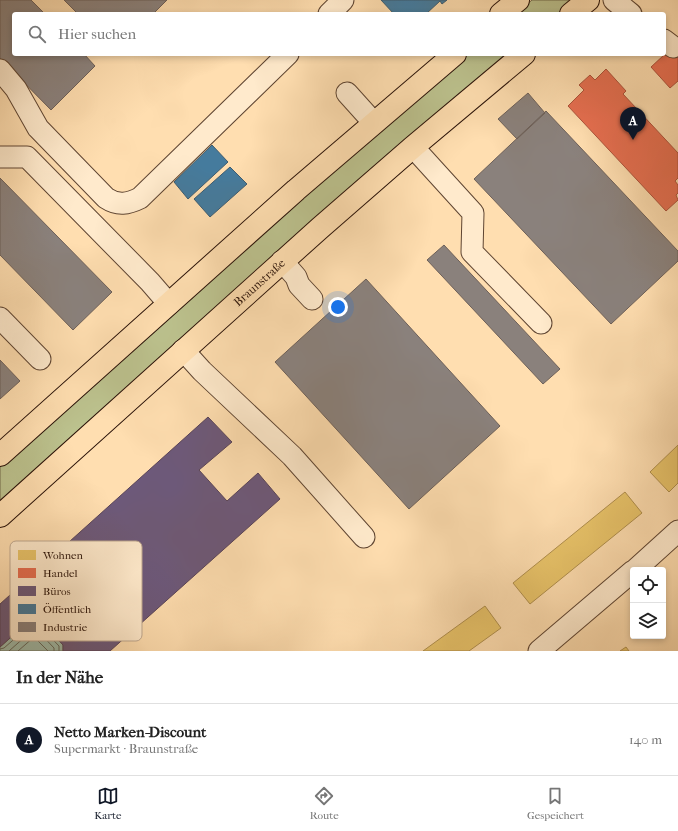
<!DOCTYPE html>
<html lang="de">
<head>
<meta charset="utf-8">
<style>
  :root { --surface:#fff; --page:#f6f6f6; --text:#222; --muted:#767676; --line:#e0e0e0; --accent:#111827 }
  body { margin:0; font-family:"IM FELL French Canon",serif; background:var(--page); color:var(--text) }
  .controls { position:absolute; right:12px; bottom:12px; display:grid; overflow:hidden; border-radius:4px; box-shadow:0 2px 6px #0003 }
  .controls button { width:36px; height:36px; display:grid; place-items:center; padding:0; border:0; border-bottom:1px solid var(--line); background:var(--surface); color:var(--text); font:20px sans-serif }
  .you { position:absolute; left:338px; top:307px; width:14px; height:14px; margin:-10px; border:3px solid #fff; border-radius:50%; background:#1a73e8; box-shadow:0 0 0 6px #1a73e833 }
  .badge { display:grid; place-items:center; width:26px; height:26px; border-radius:50%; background:var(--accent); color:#fff; font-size:13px; font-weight:700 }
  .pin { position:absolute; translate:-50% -33px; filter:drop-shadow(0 1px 2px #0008) }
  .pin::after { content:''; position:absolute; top:21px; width:14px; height:12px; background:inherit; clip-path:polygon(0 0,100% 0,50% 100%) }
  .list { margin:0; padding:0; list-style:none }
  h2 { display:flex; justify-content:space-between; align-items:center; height:52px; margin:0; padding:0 16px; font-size:17px }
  h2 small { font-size:13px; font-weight:400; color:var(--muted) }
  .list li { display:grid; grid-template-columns:26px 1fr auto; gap:12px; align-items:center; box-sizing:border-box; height:72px; padding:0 16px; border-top:1px solid var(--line) }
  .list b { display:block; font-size:15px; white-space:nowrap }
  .list p { margin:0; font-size:13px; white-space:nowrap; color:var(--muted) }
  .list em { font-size:13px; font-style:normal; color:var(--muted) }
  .icon { flex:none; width:22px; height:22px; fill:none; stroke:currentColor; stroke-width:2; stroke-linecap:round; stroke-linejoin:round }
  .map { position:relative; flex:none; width:678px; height:651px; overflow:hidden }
  .search { position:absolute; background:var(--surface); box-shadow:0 2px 6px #0003; left:12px; right:12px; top:12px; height:44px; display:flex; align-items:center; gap:10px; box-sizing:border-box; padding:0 14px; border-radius:4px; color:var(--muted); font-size:15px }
  .sheet { height:124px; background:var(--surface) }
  nav { display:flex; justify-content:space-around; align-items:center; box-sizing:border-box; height:56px; border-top:1px solid var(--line); background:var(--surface); font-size:11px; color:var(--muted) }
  nav a { display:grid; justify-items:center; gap:2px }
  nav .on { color:var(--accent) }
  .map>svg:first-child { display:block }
  .green { fill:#bcc28e; stroke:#736a4b }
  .water { fill:#a0bcab; stroke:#71786a }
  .homes { fill:#e9c46a; stroke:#b08f4d }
  .shops { fill:#e76f51; stroke:#ae533b }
  .offices { fill:#6d597a; stroke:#594458 }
  .public { fill:#457b9d; stroke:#3d5c70 }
  .industry { fill:#8a817c; stroke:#6d6059 }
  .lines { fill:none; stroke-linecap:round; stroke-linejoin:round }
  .shore { stroke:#65675a; stroke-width:1 }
  .minor-casing { stroke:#5f4532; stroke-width:23 }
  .major-casing { stroke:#2a1208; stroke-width:24 }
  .minor { stroke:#ffeacc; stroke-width:21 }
  .major { stroke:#ffdeb0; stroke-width:22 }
  .labels { text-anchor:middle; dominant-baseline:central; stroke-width:4; stroke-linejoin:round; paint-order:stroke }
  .street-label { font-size:12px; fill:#2a1208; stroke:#ffeacc }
  .key { fill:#ffeacc; stroke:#bfa991; stroke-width:1 }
  .key-label { font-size:11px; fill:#2a1208 }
</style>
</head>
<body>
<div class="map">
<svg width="678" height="651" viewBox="0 0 678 651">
  <rect width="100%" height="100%" fill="#ffdeb0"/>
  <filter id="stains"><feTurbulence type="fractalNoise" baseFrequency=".005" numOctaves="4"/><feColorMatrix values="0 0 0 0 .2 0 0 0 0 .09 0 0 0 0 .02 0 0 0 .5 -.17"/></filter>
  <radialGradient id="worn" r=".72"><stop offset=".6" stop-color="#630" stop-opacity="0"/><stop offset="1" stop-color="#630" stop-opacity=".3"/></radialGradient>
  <path class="green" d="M532,0H573L557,14H516Z
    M468,54H509L0,503V467L282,214Z"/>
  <path class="water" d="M36,615L63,645V651H0V647Z"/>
  <path class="homes" d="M678,445V483L669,492L650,472Z
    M625,492L642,513L530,604L513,583Z
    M485,606L501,628L469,651H423Z
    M626,647L629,651H620Z"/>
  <path class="shops" d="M678,42V81L670,88L651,67Z
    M606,69L626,91L623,94L678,153V178L675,181L678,185V193L676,195L678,200L666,211L568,106L584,90L579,85L590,75L595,80Z"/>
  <path class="offices" d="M208,417L232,442L199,470L227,501L258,473L280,499L110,651H63V645L36,615L0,647V604Z"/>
  <path class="public" d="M381,0H447L442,4L440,1L426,14H394Z
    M212,145L228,162L188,199L174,182Z
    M230,167L247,184L210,217L194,199Z"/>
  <path class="industry" d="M0,0H31L45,14H14V54H84L95,66L51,110L0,58Z
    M64,0H167L153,14H78Z
    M528,93L545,113L517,139L498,119Z
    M546,111L678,251V261L611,324L474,179Z
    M0,178L112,292L73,330L0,255Z
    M444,245L560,369L543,384L427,260Z
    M366,279L500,426L409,509L275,362Z
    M0,360L20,381L0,399Z"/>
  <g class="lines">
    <path class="shore" d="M0,649L4,648L35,621L59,646V651
      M9,651L35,628L54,648V651
      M18,651L34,637L48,651"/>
    <g class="minor-casing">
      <path id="minor" d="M614,0L631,14
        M329,14L343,0
        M664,40L673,47
        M0,70L16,89L38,128L106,198C118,206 128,204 140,198L288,54
        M347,93L374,123
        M413,147L473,213L472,252L541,323
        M0,157H27L150,282L169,304
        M282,261L296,277L299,285L312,299
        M0,318L40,359
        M183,350L202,371L292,456L364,537
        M635,570L678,531
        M539,651L633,571"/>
    </g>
    <g class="major-casing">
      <g id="major">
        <path d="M501,14L518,0"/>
        <path d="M571,14L588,0"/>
        <path d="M0,455L296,190L455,54"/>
        <path id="s1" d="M0,516L320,228L413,147L524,54"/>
      </g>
    </g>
    <use href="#minor" class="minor"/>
    <use href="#major" class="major"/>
  </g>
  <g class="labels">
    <g class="street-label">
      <text stroke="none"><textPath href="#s1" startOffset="349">Braunstraße</textPath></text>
    </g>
  </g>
  <rect x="10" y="541" width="132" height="100" rx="6" class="key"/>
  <rect x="18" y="550" width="18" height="10" fill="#e9c46a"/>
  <rect x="18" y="568" width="18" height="10" fill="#e76f51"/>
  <rect x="18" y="586" width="18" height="10" fill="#6d597a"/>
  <rect x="18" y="604" width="18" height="10" fill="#457b9d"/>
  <rect x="18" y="622" width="18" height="10" fill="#8a817c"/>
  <g class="key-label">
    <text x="43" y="559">Wohnen</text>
    <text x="43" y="577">Handel</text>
    <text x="43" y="595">Büros</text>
    <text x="43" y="613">Öffentlich</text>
    <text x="43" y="631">Industrie</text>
  </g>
  <rect width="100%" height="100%" filter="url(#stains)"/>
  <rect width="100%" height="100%" fill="url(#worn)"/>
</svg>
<div class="controls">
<button><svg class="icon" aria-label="locate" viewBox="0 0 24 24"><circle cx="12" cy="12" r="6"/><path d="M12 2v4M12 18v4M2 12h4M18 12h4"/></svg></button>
<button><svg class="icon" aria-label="layers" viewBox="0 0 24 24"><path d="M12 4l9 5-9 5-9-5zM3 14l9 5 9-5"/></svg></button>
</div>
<div class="you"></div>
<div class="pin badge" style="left:633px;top:140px">A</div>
<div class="search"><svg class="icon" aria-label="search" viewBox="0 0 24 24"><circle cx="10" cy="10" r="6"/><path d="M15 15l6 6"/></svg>Hier suchen</div>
</div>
<section class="sheet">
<h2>In der Nähe<small></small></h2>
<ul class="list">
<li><span class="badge">A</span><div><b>Netto Marken-Discount</b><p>Supermarkt · Braunstraße</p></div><em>140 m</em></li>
</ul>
</section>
<nav>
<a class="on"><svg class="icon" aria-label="map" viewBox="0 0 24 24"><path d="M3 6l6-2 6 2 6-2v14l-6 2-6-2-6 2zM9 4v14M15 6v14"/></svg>Karte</a>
<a><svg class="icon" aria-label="directions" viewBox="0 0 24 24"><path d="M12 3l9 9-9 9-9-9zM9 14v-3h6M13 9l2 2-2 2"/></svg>Route</a>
<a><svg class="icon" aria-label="saved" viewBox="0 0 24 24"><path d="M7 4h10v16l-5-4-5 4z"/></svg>Gespeichert</a>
</nav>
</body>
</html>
